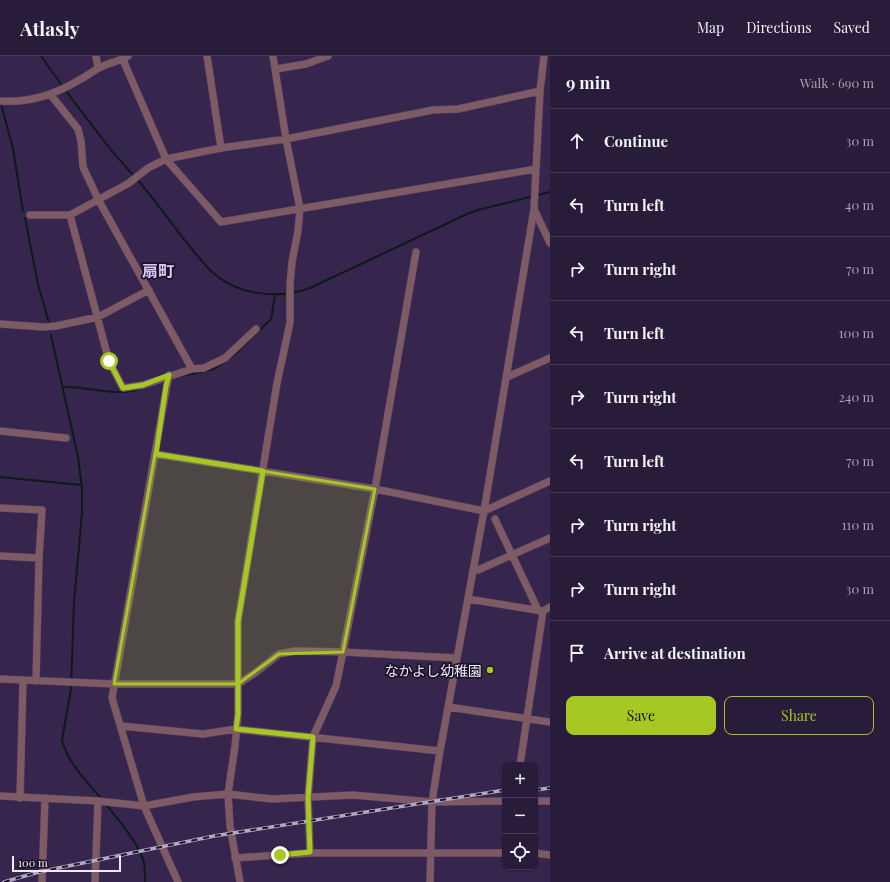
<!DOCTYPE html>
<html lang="en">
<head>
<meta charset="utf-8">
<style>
  :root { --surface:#281c3a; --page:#342945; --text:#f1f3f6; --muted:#a5a1af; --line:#443a54; --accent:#a5c822 }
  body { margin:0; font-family:"Playfair Display","Noto Sans JP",serif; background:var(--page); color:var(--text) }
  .controls { position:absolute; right:12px; bottom:12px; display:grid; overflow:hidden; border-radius:8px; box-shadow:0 1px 3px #0004 }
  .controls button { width:36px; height:36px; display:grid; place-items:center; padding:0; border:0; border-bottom:1px solid var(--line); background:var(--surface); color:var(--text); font:20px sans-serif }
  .scale { position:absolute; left:12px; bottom:10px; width:109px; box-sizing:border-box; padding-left:4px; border:2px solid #f1eafe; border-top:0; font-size:11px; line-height:14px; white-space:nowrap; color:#f1eafe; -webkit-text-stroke:3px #1b1425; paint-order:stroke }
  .stop { position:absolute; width:12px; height:12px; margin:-9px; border:3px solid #a5c822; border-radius:50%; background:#fff }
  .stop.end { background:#a5c822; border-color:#fff; box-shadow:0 1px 4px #0008 }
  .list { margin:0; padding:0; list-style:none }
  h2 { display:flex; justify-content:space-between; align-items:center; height:52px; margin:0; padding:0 16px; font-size:17px }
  h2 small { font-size:13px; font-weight:400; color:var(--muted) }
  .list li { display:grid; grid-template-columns:26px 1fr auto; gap:12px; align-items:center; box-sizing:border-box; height:64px; padding:0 16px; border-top:1px solid var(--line) }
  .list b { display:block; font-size:15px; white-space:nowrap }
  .list em { font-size:13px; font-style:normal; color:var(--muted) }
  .actions { display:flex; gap:8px; padding:12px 16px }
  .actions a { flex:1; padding:9px 0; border:1px solid var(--accent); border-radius:8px; text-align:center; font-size:14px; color:var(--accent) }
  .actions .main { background:var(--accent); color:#111 }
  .icon { flex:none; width:22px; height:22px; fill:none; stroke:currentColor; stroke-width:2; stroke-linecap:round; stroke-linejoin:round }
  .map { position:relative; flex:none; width:550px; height:826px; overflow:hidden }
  header { display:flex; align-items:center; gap:24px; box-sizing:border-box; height:56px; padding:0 20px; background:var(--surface); border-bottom:1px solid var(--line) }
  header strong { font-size:19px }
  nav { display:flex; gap:22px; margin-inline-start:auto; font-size:14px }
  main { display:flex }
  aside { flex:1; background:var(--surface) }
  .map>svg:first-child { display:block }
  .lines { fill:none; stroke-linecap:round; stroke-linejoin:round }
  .stream { stroke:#0c1b19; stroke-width:2 }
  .minor-casing { stroke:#504166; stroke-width:8 }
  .minor { stroke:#7e5a64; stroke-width:7 }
  .rail-casing { stroke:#b2a8c3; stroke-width:3.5 }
  .rail { stroke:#1b1425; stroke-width:2; stroke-dasharray:6; stroke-linecap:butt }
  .route { stroke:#a5c822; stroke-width:5 }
  .marked { fill:#a5c822; fill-opacity:0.2; stroke:#a5c822; stroke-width:3; stroke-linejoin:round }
  .poi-dot { fill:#a5c822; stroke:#1b1425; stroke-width:1.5 }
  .labels { text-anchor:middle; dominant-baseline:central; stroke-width:3.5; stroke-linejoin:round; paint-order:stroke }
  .poi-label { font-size:14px; fill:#f1eafe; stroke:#1b1425; text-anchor:end }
  .quarter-label { font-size:16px; font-weight:bold; fill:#dbc9fa; stroke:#1b1425 }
</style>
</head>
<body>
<header>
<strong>Atlasly</strong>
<nav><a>Map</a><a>Directions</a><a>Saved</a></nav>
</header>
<main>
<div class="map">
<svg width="550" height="826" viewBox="0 0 550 826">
  <rect width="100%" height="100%" fill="#36264d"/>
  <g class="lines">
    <path class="stream" d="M41,0L63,31
      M65,34L111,94L134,120
      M1,47L13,93L23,155
      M137,123C154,143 170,165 186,186C194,195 201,205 210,214C236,239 276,244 310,232L467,158L478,154L550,136
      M25,162L38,228L49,267
      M51,279L78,401L82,432V457L74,546L71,633L62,684C68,707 86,725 101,742
      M177,321L214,313L234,299L271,263L275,239
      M62,331C88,330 115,341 140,333
      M0,421L82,429
      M105,747C117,763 140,788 144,807C145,813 145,820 145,826"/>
    <g class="minor-casing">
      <path id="minor" d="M96,0L98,12
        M207,0L221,92
        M123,4L166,103L221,166L536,113
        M276,13L306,8L328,0
        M50,38L78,73L81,85L83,111L98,143L192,313
        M0,45C37,48 67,33 97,13C107,7 119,6 128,0
        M534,153L550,187
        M30,159H70L129,127L148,112L166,103L221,92L286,83L433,54L458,53L540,35
        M70,159L109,305L123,332L143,329L192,313L204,312L225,302L256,273
        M0,268L43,271L56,270L98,261L149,234
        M169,319L167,329L112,642L144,750L178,826
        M507,321L550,302
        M0,375L66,382
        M155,398L375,433L484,455L550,425
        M0,452L42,454L39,502L36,625
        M495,463L538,554
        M0,500L39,502
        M473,513L478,514L550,482
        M468,543L542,555
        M0,623L114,628H238L255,617L279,598L295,595L343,596L456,602
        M448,651L550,666
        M121,670L203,678L236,673L440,695
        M520,709L543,555L550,551
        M0,740L98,745L144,750L193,741L228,738L272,743L353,739L432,746L505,745
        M20,742L23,624
        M535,745H550
        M310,797L308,742L313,681L336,630L343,596L375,433L416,196
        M535,797L550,799
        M235,802L310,797H505
        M42,826L45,743
        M95,826L98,745
        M240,826L230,770L228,738L235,690L238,658V565L277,327L290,267V228L292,206L298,175L300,153L286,83L273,0
        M430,826L432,746L440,695L484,455L534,153L540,35L544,0"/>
    </g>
    <use href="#minor" class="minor"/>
    <g class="rail-casing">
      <path id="rail" d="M535,734L550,732
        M4,826L39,816L214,780L505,734"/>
    </g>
    <use href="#rail" class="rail"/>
  </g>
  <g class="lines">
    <path class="route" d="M109,305L123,332L143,329L169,319L166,330L156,398L263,415L238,565V658L236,673L313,681L308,742L310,796L280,799"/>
  </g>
  <path class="marked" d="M155,398L375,433L343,596L279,598L238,628H114Z"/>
  <circle class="poi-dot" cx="490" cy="614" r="4"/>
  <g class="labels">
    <g class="poi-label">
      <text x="482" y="614">なかよし幼稚園</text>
    </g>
    <g class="quarter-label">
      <text x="158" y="214">扇町</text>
    </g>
  </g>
</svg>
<div class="controls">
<button>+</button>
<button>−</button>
<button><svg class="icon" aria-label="locate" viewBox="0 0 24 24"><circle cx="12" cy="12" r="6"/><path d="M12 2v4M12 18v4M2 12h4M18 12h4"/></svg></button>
</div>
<div class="scale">100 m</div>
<div class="stop" style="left:109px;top:305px"></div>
<div class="stop end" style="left:280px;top:799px"></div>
</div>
<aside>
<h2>9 min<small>Walk · 690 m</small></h2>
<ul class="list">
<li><svg class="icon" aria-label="ahead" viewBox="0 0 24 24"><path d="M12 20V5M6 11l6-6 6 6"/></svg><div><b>Continue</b></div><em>30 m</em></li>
<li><svg class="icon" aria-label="left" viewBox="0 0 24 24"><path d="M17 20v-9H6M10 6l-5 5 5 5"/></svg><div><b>Turn left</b></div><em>40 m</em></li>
<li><svg class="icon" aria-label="right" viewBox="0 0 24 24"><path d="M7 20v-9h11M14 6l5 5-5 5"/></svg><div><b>Turn right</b></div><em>70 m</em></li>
<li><svg class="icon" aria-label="left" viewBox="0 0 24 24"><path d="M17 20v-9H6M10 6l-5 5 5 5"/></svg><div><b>Turn left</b></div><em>100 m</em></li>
<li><svg class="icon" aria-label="right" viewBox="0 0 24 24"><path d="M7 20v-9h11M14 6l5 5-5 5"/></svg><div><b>Turn right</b></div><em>240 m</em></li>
<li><svg class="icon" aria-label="left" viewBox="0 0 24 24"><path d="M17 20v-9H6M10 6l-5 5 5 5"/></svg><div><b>Turn left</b></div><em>70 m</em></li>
<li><svg class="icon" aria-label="right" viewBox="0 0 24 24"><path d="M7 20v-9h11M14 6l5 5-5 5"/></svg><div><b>Turn right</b></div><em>110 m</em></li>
<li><svg class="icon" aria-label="right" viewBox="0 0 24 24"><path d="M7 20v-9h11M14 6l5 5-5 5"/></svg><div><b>Turn right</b></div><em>30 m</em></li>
<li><svg class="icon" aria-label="arrive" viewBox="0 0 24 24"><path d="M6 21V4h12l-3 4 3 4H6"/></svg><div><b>Arrive at destination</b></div></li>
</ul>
<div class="actions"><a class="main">Save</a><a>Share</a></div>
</aside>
</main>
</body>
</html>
